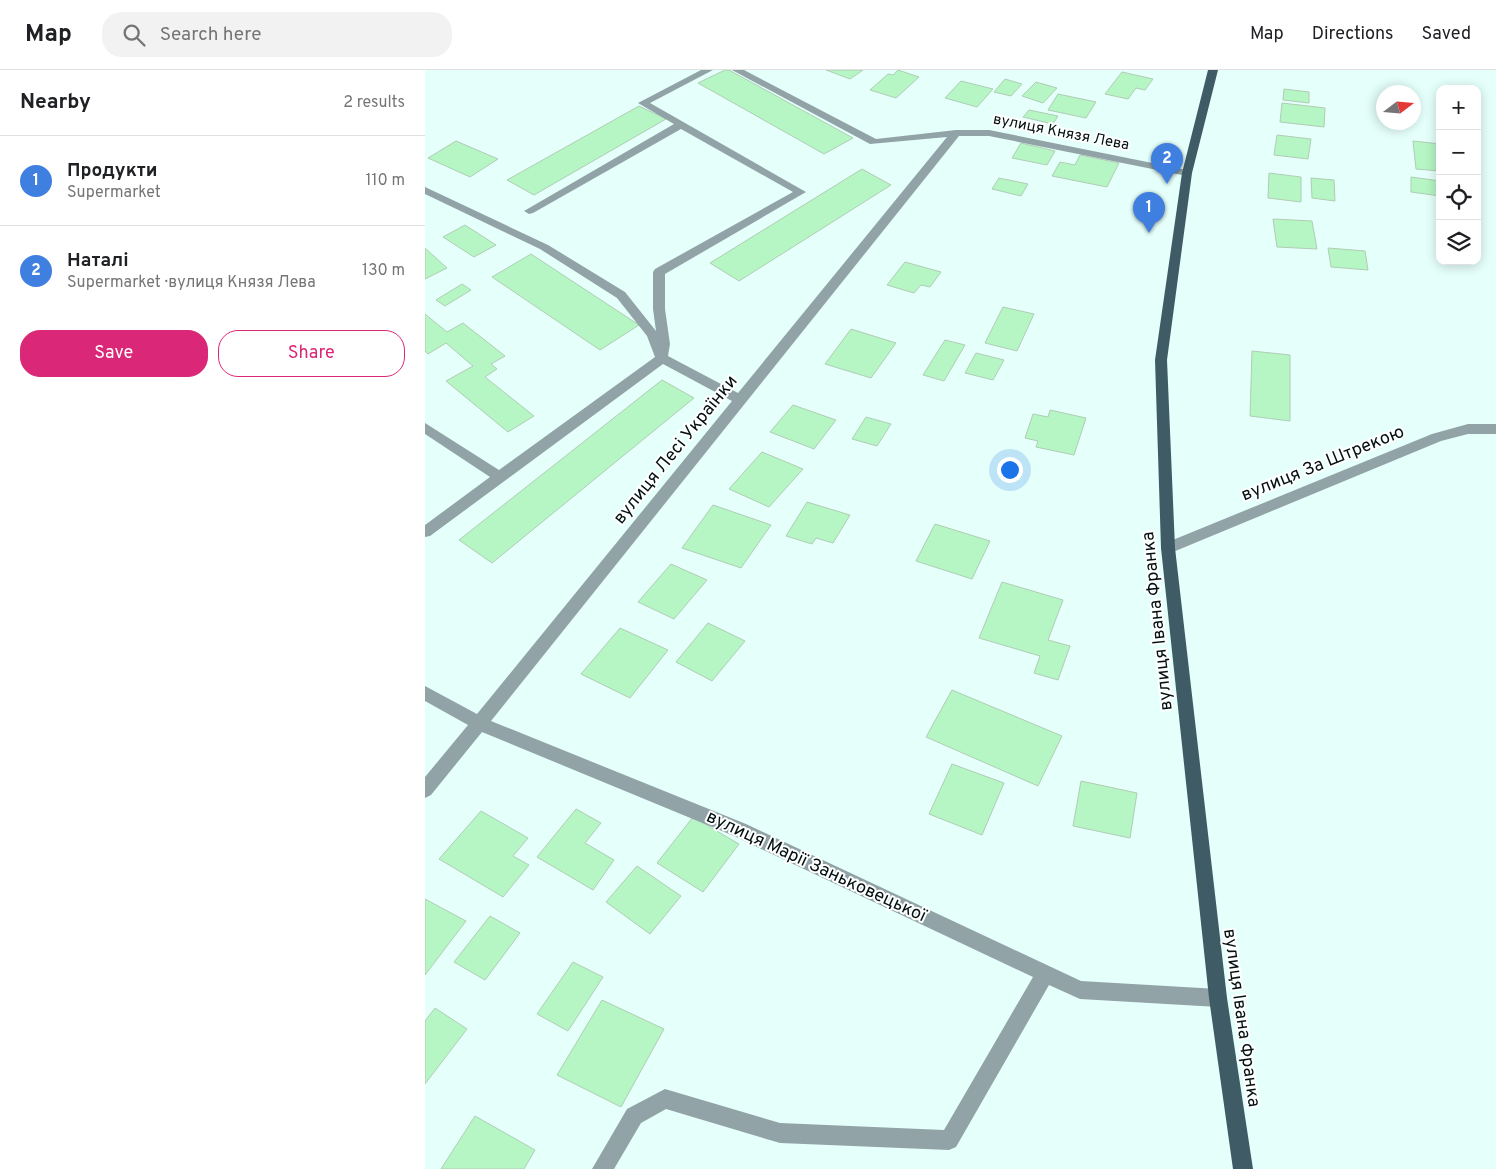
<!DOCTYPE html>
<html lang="en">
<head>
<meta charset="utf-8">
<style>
  :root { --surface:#fff; --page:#f2f2f2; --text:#202124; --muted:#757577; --line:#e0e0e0; --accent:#db2777 }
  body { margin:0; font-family:Overpass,sans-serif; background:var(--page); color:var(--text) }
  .controls { position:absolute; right:15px; top:15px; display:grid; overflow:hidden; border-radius:10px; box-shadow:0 2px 12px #0003 }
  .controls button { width:45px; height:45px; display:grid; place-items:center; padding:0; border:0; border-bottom:1px solid var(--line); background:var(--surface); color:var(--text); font:25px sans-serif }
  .compass { position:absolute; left:951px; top:15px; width:45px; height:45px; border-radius:50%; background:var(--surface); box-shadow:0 2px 12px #0003; rotate:74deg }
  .you { position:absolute; left:584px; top:399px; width:18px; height:18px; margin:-12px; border:4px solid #fff; border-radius:50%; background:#1a73e8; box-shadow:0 0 0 8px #1a73e833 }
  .badge { display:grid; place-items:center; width:32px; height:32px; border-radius:50%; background:var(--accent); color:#fff; font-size:16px; font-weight:700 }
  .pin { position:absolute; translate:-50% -41px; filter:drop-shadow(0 1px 2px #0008) }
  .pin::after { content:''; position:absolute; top:26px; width:18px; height:15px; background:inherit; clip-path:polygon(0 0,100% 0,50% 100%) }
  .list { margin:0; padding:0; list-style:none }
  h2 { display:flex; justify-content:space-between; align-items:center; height:65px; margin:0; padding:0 20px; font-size:21px }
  h2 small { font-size:16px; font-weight:400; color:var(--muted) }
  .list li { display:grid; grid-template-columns:32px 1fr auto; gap:15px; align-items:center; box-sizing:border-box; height:90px; padding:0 20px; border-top:1px solid var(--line) }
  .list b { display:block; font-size:19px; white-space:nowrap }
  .list p { margin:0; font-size:16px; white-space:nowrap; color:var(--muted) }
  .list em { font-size:16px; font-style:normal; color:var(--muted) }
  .actions { display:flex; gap:10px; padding:15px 20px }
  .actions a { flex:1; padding:11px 0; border:1px solid var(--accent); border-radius:20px; text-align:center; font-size:18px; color:var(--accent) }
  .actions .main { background:var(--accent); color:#fff }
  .icon { flex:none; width:28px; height:28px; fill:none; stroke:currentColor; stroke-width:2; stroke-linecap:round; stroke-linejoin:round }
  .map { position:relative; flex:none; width:1071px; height:1099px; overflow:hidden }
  header { display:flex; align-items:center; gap:30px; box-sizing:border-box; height:70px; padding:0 25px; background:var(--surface); border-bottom:1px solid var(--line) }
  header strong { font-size:24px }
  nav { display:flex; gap:28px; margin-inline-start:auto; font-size:18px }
  .search { width:350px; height:45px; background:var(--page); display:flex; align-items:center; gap:12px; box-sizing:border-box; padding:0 18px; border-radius:20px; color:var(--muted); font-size:19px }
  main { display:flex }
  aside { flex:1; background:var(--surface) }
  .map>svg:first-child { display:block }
  .building { fill:#b6f5c4; stroke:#b0cdb5 }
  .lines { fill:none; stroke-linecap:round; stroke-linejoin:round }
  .minor { fill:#92a3a8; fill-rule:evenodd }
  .major { fill:#3f5c66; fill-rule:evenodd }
  .labels { text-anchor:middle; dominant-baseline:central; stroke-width:4; stroke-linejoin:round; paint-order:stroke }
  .far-street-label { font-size:15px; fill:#031110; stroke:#fff }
  .street-label { font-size:18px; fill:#031110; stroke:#fff }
</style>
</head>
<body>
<header>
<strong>Map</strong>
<div class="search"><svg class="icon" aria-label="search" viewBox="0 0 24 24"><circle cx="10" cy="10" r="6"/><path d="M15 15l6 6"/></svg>Search here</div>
<nav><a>Map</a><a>Directions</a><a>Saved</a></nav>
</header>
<main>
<aside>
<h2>Nearby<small>2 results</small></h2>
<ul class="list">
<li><span class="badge" style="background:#3f7fe0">1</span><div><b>Продукти</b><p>Supermarket</p></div><em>110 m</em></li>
<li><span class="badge" style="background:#3f7fe0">2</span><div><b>Наталi</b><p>Supermarket · вулиця Князя Лева</p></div><em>130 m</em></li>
</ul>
<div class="actions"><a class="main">Save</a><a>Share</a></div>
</aside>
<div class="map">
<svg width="1071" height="1099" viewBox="0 0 1071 1099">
  <rect width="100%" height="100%" fill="#e5fffb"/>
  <path class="building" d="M300,0H304L428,68L399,84L273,13Z
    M401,0H438L425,9Z
    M473,0L494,7L471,28L445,20L463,4L468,5Z
    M697,2L728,9L720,20L711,18L703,29L680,24Z
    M580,9L597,14L586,26L569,22Z
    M536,11L568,19L552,37L520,28Z
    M611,12L632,18L618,33L597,26Z
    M859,19L884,22V33L858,30Z
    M633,24L671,32L661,48L623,40Z
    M857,33L900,38L899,57L855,52Z
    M214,36L241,49L109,125L82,110Z
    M604,40L633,46L628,54L598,47Z
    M852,65L886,69L883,89L849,85Z
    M31,71L73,89L45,107L3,88Z
    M988,71L1015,74V101L991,99Z
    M596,73L630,81L622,95L587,88Z
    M655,85L694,93L682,117L627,106L635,92L650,95Z
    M437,99L466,115L314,211L285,193Z
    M844,103L876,107V132L843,128Z
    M986,107L1015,111V126L986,122Z
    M574,108L603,114L596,126L567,119Z
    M886,108L909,110L910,131L887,128Z
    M848,149L887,151L892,179L852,177Z
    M40,155L71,175L49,187L18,167Z
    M0,178L22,198L0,209Z
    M903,178L940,181L943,200L906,197Z
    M106,184L214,255L175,280L67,207Z
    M480,192L516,202L505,217L496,215L489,223L462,215Z
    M37,214L46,220L20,236L11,230Z
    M578,237L609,244L592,281L560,273Z
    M0,244L22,262L38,253L80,286L66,294L72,299L60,307L109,346L83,362L21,311L48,296L21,273L3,284L0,281Z
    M426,259L471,273L446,308L400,294Z
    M520,270L540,275L519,311L498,305Z
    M827,281L865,285V351L825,346Z
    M551,283L579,290L568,310L540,303Z
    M237,310L269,328L67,493L34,470Z
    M368,335L411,350L389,379L345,362Z
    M625,340L661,348L649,385L611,377L613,371L600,368L608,344L623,347Z
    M441,347L466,354L452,376L427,369Z
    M337,382L378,399L344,437L304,419Z
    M382,432L425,445L408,473L391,468L387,474L361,466Z
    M288,435L346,455L316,498L257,478Z
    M510,454L565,471L547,509L491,491Z
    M246,494L282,510L249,549L213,532Z
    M577,512L638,530L623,570L645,576L633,610L609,603L615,586L554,568Z
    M283,553L320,571L287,611L251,592Z
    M195,558L243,580L205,628L156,604Z
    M527,620L637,666L613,716L501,667Z
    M527,694L579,713L557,765L504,744Z
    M656,711L712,723L705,768L648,756Z
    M151,739L176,753L160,773L189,790L168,820L112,787Z
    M56,741L103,768L88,786L104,795L78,827L14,789Z
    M268,747L314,774L278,822L232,793Z
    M212,796L256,826L225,864L181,832Z
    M0,829L41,851L0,905Z
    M65,846L95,863L60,910L29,892Z
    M148,892L178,907L143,961L112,944Z
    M177,930L239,959L196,1037L132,1005Z
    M10,938L42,959L0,1014V951Z
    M50,1046L110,1080L99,1099H16Z"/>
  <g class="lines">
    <path class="minor" d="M276,0H288L225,33L381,122L240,204V239L245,274L243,286L313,323L522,67L445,74L307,0H319L451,69L531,60H564L762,100L767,103L762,106L564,66H534L66,651L321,754L656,911L793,919L800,921L802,928L800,935L793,937L655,929L624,915L531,1077L524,1080L355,1073L241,1039L216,1053L189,1099H167L202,1039L240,1019L355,1053L519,1060L608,907L309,766L57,662L6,725L0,728V707L43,655L0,631V616L52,644L307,331L238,294L5,466L0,467V455L65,407L0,364V353L74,400L230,287L222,266L192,228L115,179L0,124V117L123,175L200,222L231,261L228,239V202L230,199L368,122L256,59L108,143L104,144L99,141L249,54L213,33Z
      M1043,354H1071V364H1043L1016,371L748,482L743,484L738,482L736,478L738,474L1007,364Z"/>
    <path class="major" d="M783,0H793L767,103L742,290L750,478L802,928L828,1099H808L784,928L736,478L730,290L757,103Z"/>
  </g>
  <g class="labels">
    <g class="far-street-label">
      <text transform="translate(636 63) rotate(11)">вулиця Князя Лева</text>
    </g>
    <g class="street-label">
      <text transform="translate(251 380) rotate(-51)">вулиця Лесі Українки</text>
      <text transform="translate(898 394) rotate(-22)">вулиця За Штрекою</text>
      <text transform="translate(733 551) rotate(-96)">вулиця Івана Франка</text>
      <text transform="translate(391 797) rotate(25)">вулиця Марії Заньковецької</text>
      <text transform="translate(816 948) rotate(82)">вулиця Івана Франка</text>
    </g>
  </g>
</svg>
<div class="controls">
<button>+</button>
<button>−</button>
<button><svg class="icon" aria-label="locate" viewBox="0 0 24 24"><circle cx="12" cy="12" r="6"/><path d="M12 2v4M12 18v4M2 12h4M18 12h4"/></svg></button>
<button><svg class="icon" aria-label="layers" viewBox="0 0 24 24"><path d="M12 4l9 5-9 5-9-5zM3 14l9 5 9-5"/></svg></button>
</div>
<svg class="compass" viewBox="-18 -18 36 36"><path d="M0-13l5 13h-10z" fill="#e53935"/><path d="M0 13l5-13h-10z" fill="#757577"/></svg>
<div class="you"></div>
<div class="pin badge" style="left:724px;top:163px;background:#3f7fe0">1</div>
<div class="pin badge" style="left:742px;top:114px;background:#3f7fe0">2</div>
</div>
</main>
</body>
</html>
